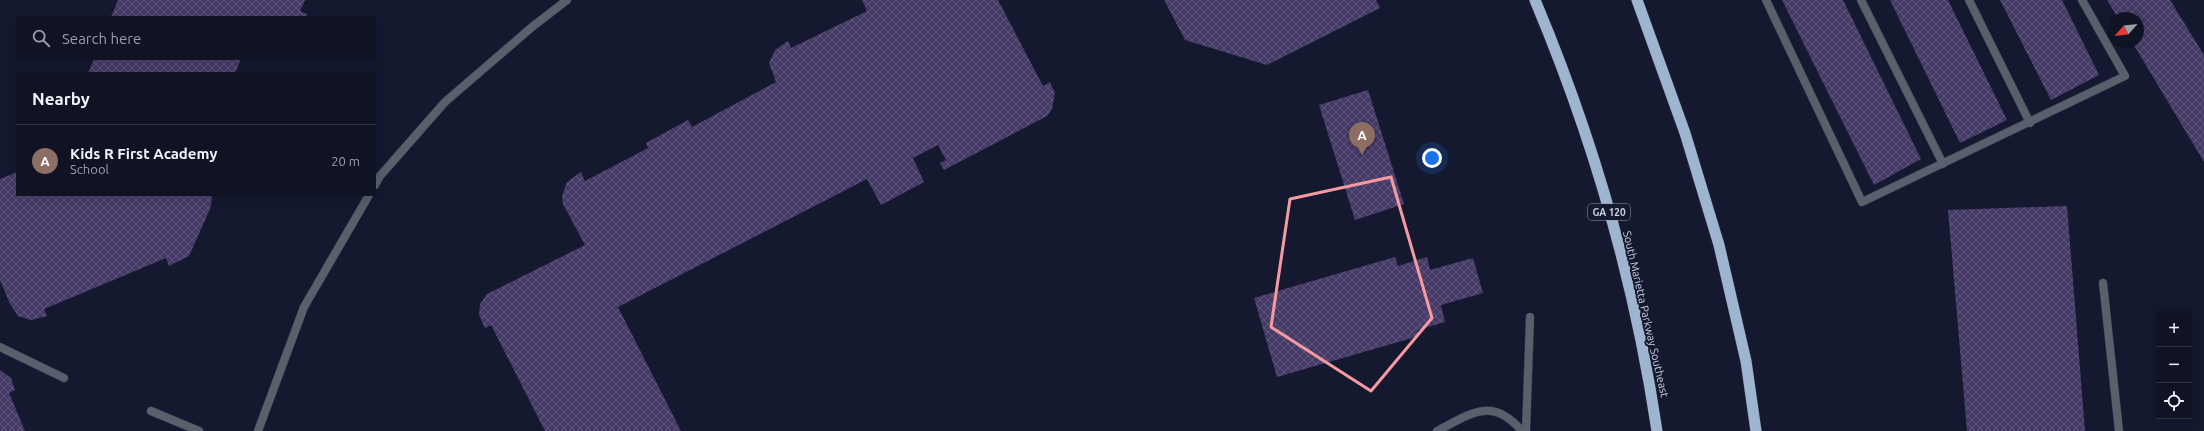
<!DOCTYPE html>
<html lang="en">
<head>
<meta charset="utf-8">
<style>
  :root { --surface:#0f1324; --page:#181c2c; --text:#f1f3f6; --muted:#9b9ea6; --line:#2f3241; --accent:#f49aa0 }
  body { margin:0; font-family:Ubuntu,sans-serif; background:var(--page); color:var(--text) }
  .controls { position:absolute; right:12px; bottom:12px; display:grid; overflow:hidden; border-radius:0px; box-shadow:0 4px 16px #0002 }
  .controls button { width:36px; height:36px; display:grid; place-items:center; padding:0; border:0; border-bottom:1px solid var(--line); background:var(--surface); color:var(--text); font:20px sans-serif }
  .compass { position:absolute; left:2108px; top:12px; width:36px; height:36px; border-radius:50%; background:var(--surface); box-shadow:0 4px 16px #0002; rotate:243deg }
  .you { position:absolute; left:1432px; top:158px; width:14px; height:14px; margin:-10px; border:3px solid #fff; border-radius:50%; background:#1a73e8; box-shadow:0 0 0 6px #1a73e833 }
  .badge { display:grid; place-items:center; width:26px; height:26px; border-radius:50%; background:var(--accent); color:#fff; font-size:13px; font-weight:700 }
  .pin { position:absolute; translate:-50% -33px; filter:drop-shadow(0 1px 2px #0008) }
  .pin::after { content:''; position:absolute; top:21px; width:14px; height:12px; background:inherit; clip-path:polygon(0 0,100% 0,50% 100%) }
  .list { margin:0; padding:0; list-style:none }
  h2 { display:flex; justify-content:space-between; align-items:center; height:52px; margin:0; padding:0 16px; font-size:17px }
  h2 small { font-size:13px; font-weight:400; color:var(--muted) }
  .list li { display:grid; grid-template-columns:26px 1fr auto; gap:12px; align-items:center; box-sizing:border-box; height:72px; padding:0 16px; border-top:1px solid var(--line) }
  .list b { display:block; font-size:15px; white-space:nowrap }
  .list p { margin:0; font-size:13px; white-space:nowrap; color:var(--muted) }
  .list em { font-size:13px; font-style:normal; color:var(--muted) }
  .icon { flex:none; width:22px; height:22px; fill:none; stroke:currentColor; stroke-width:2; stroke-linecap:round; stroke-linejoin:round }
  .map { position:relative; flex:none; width:2204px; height:431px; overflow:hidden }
  .search { position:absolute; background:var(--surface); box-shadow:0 4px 16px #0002; left:16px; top:16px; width:360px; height:44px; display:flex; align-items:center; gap:10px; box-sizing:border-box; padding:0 14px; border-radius:0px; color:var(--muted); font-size:15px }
  .panel { position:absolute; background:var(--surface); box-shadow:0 4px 16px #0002; left:16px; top:72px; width:360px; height:124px; border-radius:0px }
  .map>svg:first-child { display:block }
  .building { fill:url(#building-cross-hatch) }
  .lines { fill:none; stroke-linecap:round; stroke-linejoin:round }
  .service-casing { stroke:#2e3349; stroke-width:9 }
  .minor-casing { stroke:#2e3349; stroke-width:9 }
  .trunk-casing { stroke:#2e3349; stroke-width:12 }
  .service { stroke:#57606b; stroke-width:8 }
  .minor { stroke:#57606b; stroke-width:8 }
  .trunk { stroke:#9fb4ce; stroke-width:11 }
  .marked { fill:none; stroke:#f49aa0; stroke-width:3; stroke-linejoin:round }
  .labels { text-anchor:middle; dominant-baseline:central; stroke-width:4; stroke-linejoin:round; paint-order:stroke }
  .shield { fill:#141930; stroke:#979bad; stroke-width:1 }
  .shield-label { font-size:10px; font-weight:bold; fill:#cfd3e3 }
  .street-label { font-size:11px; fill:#cfd3e3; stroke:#141930 }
</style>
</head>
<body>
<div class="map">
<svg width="2204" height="431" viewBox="0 0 2204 431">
  <defs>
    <pattern id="building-cross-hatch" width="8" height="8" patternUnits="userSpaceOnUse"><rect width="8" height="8" fill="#463b67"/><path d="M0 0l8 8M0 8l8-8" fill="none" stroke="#60567d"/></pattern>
  </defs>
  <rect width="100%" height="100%" fill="#141930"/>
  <path class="building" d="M118,0H305L300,11L307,14L306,17H111Z
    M862,0H998L1043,86L1050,82L1055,93L1052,109L1047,116L944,170L940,163L946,160L938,145L913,158L924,182L881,205L867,179L618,307L681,431H545L491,325L485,328L479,315L480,304L487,294L585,245L563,204L562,196L567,182L581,172L585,181L648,148L646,143L688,120L692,127L776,82L769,63L775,50L788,41L791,48L867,11Z
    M1164,0H1376L1380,8L1267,65L1185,40Z
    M1782,0H1843L1921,159L1874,185Z
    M1890,0H1948L2007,120L1960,143Z
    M2000,0H2062L2099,75L2051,100Z
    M2107,0H2170L2204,55V162L2132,42H2138V18H2118Z
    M94,59H241L235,73H88Z
    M1368,90L1404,204L1355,220L1319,105Z
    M17,172V195H211L212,199L210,209L189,256L169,266L166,258L44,309L47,316L31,320L18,316L10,304L0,280V179Z
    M2067,206L2085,431H1967L1948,210Z
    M1395,257L1398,266L1427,257L1430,270L1473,258L1483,293L1441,305L1445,322L1418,330L1419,336L1277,377L1254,298Z
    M0,370L11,378L15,390L9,393L25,431H0Z"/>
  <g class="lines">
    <g class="service-casing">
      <path id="service" d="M1766,0L1862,202L2125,76L2082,0
        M1861,0L1943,164
        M1969,0L2030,123
        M2103,283L2119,431
        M0,347L64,378
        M151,411L199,431"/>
    </g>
    <g class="minor-casing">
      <path id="minor" d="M375,185L380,176L445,102L532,27L567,0
        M258,431L304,307L369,195
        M1437,431C1472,413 1492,396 1522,431
        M1526,431L1530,317"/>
    </g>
    <g class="trunk-casing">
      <path id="trunk" d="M1535,0C1593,138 1635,283 1657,431
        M1637,0L1685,133L1719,245L1746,361L1756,431"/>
    </g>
    <use href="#service" class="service"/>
    <use href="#minor" class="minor"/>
    <use href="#trunk" class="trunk"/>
  </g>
  <path class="marked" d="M1391,177L1432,318L1371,391L1271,327L1290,199Z"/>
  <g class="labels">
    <rect class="shield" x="1588" y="204" width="42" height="16" rx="3"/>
    <g class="shield-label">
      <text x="1609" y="212">GA 120</text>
    </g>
    <g class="street-label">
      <text transform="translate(1646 314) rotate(77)">South Marietta Parkway Southeast</text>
    </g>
  </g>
</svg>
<div class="controls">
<button>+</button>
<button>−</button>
<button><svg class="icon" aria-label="locate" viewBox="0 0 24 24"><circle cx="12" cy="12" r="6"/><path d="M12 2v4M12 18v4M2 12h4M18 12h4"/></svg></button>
</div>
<svg class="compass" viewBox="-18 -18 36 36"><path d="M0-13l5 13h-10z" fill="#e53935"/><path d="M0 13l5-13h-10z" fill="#9b9ea6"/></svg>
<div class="you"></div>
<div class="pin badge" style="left:1362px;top:155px;background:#8d6e63">A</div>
<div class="search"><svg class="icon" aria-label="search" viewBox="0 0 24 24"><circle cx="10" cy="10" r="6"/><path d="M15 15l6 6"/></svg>Search here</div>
<section class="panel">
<h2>Nearby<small></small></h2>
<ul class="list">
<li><span class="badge" style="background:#8d6e63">A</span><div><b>Kids R First Academy</b><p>School</p></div><em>20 m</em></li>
</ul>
</section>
</div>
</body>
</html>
